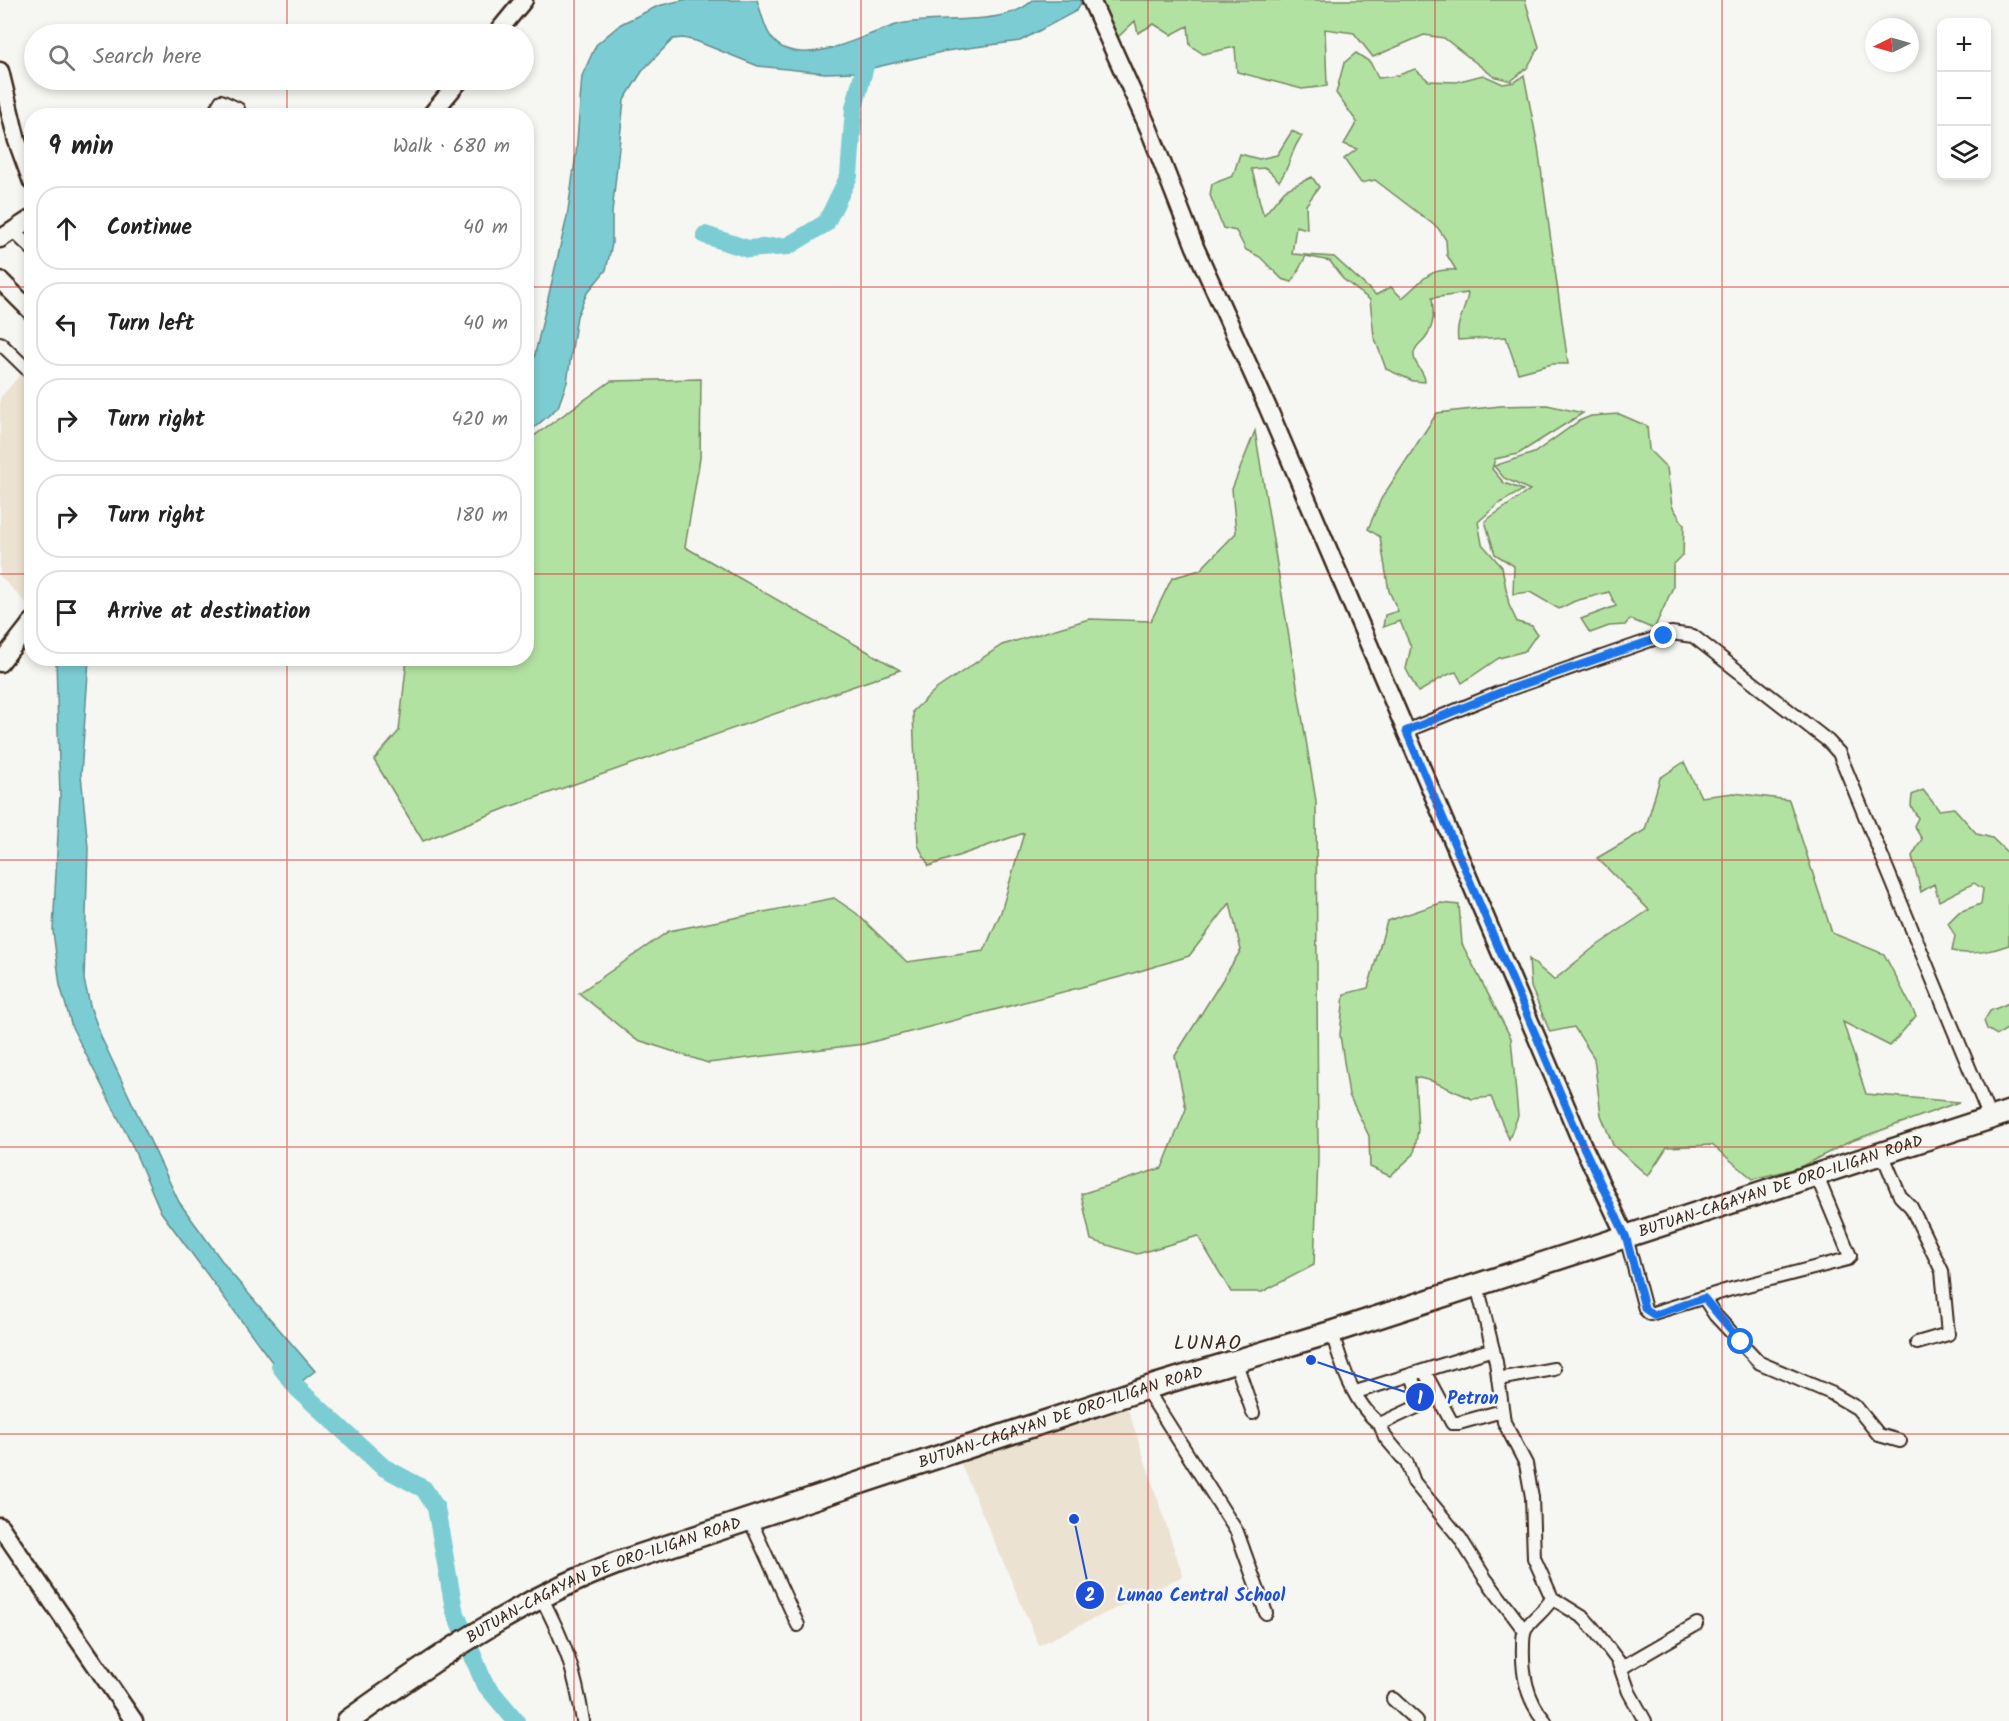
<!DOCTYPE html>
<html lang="en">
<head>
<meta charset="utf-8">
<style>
  :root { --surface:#fff; --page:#f6f6f6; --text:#222; --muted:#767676; --line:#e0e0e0 }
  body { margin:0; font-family:Kalam,sans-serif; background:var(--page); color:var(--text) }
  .controls { position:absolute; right:18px; top:18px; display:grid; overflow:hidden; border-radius:12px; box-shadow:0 3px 9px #0003 }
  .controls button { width:54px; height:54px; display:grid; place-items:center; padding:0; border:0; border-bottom:2px solid var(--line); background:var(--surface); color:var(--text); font:30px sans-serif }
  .compass { position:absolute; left:1865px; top:18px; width:54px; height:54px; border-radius:50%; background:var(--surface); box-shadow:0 3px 9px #0003; rotate:265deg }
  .stop { position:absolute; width:18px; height:18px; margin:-14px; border:4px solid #1a73e8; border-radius:50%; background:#fff }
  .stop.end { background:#1a73e8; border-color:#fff; box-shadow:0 2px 6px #0008 }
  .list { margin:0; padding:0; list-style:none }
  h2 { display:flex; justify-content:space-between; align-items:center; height:78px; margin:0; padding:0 24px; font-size:26px }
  h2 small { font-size:20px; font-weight:400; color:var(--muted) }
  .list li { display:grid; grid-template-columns:39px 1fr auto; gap:18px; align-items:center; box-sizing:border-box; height:84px; margin:0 12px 12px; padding:0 12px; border:2px solid var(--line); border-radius:24px }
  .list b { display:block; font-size:22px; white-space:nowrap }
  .list em { font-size:20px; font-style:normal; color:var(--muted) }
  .icon { flex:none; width:33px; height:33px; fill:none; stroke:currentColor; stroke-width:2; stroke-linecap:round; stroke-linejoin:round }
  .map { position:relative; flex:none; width:2009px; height:1721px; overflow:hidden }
  .search { position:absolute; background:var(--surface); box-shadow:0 3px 9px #0003; left:24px; top:24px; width:510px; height:66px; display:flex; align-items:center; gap:15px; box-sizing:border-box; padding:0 21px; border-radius:33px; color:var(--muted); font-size:22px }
  .panel { position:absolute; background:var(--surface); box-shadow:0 3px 9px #0003; left:24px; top:108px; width:510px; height:558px; border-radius:24px }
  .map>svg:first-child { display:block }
  .built { fill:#ece2d2 }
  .green { fill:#b2e2a2; stroke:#768660; stroke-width:1.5 }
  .water { fill:#7bcdd3; stroke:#618c8b; stroke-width:1.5 }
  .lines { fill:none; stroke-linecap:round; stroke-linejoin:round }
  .river { stroke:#7bcdd3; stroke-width:18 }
  .street-casing { stroke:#3b2a1e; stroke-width:16 }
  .secondary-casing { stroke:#3b2a1e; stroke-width:21 }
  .highway-casing { stroke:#3b2a1e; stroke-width:26 }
  .street { stroke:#f6f6f2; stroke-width:12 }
  .secondary { stroke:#f6f6f2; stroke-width:16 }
  .highway { stroke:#f6f6f2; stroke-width:21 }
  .route { stroke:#1a73e8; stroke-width:8 }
  .grid { fill:none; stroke:#d62828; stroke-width:1.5; stroke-opacity:0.55 }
  .labels { text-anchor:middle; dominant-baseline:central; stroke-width:5; stroke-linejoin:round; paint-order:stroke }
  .street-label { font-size:16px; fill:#3b2a1e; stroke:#f6f6f2 }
  .quarter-label { font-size:20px; letter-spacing:1.5px; fill:#3b2a1e; stroke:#f6f6f2 }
  .leader { fill:none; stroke:#1d4ed8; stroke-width:2 }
  .callout-dot { fill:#1d4ed8; stroke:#f6f6f2; stroke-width:2 }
  .mark-label { font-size:18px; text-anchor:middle; font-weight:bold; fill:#fff }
  .callout-label { font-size:18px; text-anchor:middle; font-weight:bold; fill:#1d4ed8; stroke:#f6f6f2; stroke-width:5; stroke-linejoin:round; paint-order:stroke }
</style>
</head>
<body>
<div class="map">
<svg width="2009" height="1721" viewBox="0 0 2009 1721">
  <rect width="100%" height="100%" fill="#f6f6f2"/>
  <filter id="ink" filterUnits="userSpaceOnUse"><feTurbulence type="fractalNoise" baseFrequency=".0167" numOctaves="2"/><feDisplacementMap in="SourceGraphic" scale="12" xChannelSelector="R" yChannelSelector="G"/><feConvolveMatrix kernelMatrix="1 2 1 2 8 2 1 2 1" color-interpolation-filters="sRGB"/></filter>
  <g filter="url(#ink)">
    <path class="built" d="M21,374L32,384L31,608L0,576V398Z
      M1126,1403L1183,1576L1039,1645L960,1462Z"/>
    <path class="green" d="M1100,0H1525L1539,47L1527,68L1511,81L1493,76L1444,38L1424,35L1373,57L1354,33L1325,29L1327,86L1302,89L1237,72L1235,47L1203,54L1190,45L1188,26L1171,35L1154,24L1138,33L1135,21L1117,38Z
      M1356,53L1370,62L1378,78L1396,76L1415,69L1429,81L1456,82L1483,75L1503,84L1515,82L1524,75L1538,147L1568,364H1552L1518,373L1506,337L1458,340C1455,323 1466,310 1468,293L1432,298C1434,314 1435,325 1425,338C1421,343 1415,346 1414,353C1413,366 1425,370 1425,382L1413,381L1386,369L1374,336L1370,300L1343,279L1330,261L1306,256L1292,282L1282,279L1260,257L1246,250L1236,231L1223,228L1210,195L1212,184L1233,176L1240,154L1259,159L1277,155L1292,131L1302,136C1290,150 1291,167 1279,181L1266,168L1251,169C1258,184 1257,200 1264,215L1285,190L1312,177L1319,187L1306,205L1307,229L1296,226L1292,254L1334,257L1376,295L1391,287L1402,298C1423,281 1427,268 1456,270L1447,255L1446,240L1438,228L1375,180L1361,183L1344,159L1357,149L1344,144L1357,122L1336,93L1344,63Z
      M701,379L700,458L685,547L900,670L509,807L423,841L374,760L399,731L407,659L526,658L527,441L611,381Z
      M1547,405L1583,413L1518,454L1495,459L1492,469L1504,483L1523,490L1498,504L1478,522L1482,544L1502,567L1509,605L1517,622L1532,626L1537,634L1525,651L1499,658L1462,683L1456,672C1441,675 1432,686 1418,692L1406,669L1411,647L1400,621L1383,627L1385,615L1398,611L1389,591L1380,537L1368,529L1381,499L1437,413L1500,406Z
      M1619,414L1647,426L1649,450L1667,468L1672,506L1684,525L1683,555L1673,565V587L1654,629L1630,619L1625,625L1609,626L1590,633L1581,619L1616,606L1609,592L1575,601L1559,609L1530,592L1513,594L1514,566L1495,554L1485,521L1530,490L1504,478L1494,466L1534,453L1579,421L1591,416Z
      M1255,431L1316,801L1318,1159L1314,1265L1262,1292H1231L1198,1236L1137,1254L1091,1240L1081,1194L1162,1168L1186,1109L1175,1056L1241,950L1230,903L1189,956L1120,977L864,1044L708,1063L635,1039L579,993L669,931L834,898L856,913L907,962L984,951L1001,912L1024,833L929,866L918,845L913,711L935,690L1002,645L1089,619L1151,621L1172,578L1200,570L1236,533L1232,489Z
      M1684,762L1701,797L1734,793L1789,800L1832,933L1884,954L1916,1016L1890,1046L1843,1022L1866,1094L1959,1102L1849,1142L1798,1168L1753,1179L1712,1145L1667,1147L1648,1176L1613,1145L1601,1115L1594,1058L1574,1027L1550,1032L1531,987L1529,959L1554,980L1592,949L1649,910L1597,858L1645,830L1660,778Z
      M1923,790L1939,810L1954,808L1977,834L1992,838L2009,854V945C1993,951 1969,956 1952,951L1955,936L1948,923L1959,912L1981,904L1983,889L1974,883L1939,901L1934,884L1921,892L1912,856L1922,839L1914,826L1918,818L1911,806L1912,795Z
      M1441,903L1459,905L1462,944L1511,1038L1518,1116L1509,1139L1491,1097L1472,1099L1432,1081L1415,1077L1418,1130L1414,1154L1390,1176L1370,1167L1369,1136L1349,1095L1340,1035L1344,994L1368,988L1387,921Z
      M2009,1003V1028L1997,1035L1987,1029L1984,1021L1990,1011Z"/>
    <path class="water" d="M683,0H757C763,17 766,42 786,49C820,62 868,32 900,24C938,15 1005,28 1033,0H1083L1076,11L1020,41L946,51L855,72L825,73L758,66L696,41L683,38L673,39L643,70L624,100L612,213V244L606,270L587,293L577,316L567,382L558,407L527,434V376L531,371L567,217L576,154L582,76L596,45L621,24L658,6Z
      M56,659H89L81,774L88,848L84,980L91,1009L102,1039L179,1202L230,1272L315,1371L292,1389L161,1212L131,1143L72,1027L60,985L53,931L60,796Z"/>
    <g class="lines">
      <path class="river" d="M705,235L748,249L788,246L826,223L849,176L854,108L869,51L873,49
        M280,1366L297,1388L383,1467L424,1489L436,1508L454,1609L484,1683L516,1721"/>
      <g class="street-casing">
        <path id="street" d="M212,116L221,101L238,109
          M12,230L32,249
          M0,343L32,374
          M1406,731L1501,692L1671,633L1693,636L1828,741L1839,753L1990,1118
          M1882,1153L1900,1196L1911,1207L1942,1271L1948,1334L1917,1343
          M1626,1237L1645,1309L1650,1314L1728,1290L1848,1259L1850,1256L1816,1174
          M1477,1285L1496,1362L1504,1422L1526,1464L1532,1497L1534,1558L1552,1598C1546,1610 1535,1616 1527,1627C1523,1632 1523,1639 1523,1645C1522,1673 1526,1699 1545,1721
          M1704,1298L1715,1315L1760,1363L1831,1393L1857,1408L1879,1435L1900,1441
          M1332,1332C1341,1363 1353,1404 1380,1424L1421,1405L1412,1374
          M1235,1360L1253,1413
          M1424,1371L1452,1423H1459L1502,1411
          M1498,1379L1554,1369
          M1146,1389L1237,1532L1266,1613
          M1356,1392L1493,1349
          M1380,1424L1385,1437L1407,1463L1414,1482L1460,1538L1485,1578L1524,1630
          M750,1520L798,1625
          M541,1597C565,1642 575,1671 583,1721
          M1552,1598L1584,1618L1593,1628L1618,1661L1629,1692L1645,1721
          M1621,1668L1697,1624
          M1393,1699L1417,1721"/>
      </g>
      <g class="secondary-casing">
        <path id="secondary" d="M1091,0L1149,129L1195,247L1268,408L1583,1146L1626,1237
          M496,34L524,0
          M0,71L17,141L32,182
          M430,116L460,80
          M0,239L32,218
          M0,280L32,312
          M0,663L32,622
          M0,1526L134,1721"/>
      </g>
      <g class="highway-casing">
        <g id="highway">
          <path id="s1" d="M348,1721C433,1660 519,1600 617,1563L1150,1387L1332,1332L2009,1112"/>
        </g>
      </g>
      <use href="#street" class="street"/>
      <use href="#secondary" class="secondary"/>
      <use href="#highway" class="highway"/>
    </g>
  </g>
  <g class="lines" filter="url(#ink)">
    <path class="route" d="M1664,636L1501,692L1406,731L1583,1146L1626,1237L1645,1309L1654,1315L1704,1298L1741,1342"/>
  </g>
  <path class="grid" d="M287,0V34M574,0V1721M861,0V1721M1148,0V1721M1435,0V1721M1722,0V1721M287,80V116M0,287H32M526,287H2009M0,574H32M526,574H2009M287,658V1721M0,860H2009M0,1147H2009M0,1434H2009"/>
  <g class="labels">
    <g class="street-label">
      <text stroke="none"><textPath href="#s1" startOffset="1536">BUTUAN-CAGAYAN DE ORO-ILIGAN ROAD</textPath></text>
      <text stroke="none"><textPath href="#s1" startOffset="780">BUTUAN-CAGAYAN DE ORO-ILIGAN ROAD</textPath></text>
      <text stroke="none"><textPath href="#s1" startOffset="294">BUTUAN-CAGAYAN DE ORO-ILIGAN ROAD</textPath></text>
    </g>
    <g class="quarter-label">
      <text x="1208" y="1344">LUNAO</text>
    </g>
  </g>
  <path class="leader" d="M1311 1360L1420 1397M1074 1519L1090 1595"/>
  <g class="callout-dot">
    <circle cx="1311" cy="1360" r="6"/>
    <circle cx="1074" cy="1519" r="6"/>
    <circle cx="1420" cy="1397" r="15"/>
    <circle cx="1090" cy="1595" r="15"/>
  </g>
  <g class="mark-label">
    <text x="1420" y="1404">1</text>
    <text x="1090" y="1601">2</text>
  </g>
  <g class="callout-label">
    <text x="1473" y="1404">Petron</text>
    <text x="1201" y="1601">Lunao Central School</text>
  </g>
</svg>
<div class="controls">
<button>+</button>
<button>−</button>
<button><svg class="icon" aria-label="layers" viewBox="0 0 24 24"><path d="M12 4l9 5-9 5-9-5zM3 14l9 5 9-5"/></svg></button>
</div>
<svg class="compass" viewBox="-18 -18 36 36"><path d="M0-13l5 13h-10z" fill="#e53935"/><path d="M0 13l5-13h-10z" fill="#767676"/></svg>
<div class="stop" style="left:1741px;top:1342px"></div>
<div class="stop end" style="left:1664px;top:636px"></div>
<div class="search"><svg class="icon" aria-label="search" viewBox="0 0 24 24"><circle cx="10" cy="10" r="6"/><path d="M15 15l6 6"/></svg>Search here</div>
<section class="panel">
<h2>9 min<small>Walk · 680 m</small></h2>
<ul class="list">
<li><svg class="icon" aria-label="ahead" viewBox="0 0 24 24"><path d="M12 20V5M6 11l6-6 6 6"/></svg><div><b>Continue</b></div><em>40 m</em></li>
<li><svg class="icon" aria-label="left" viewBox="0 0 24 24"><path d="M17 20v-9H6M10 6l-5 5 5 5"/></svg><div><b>Turn left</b></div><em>40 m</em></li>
<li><svg class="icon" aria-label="right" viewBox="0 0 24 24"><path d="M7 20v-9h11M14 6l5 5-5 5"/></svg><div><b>Turn right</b></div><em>420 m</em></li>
<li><svg class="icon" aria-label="right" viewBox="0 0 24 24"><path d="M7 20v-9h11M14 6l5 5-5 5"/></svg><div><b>Turn right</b></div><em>180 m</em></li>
<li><svg class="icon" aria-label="arrive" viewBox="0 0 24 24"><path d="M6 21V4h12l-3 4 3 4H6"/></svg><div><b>Arrive at destination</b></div></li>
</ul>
</section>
</div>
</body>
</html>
